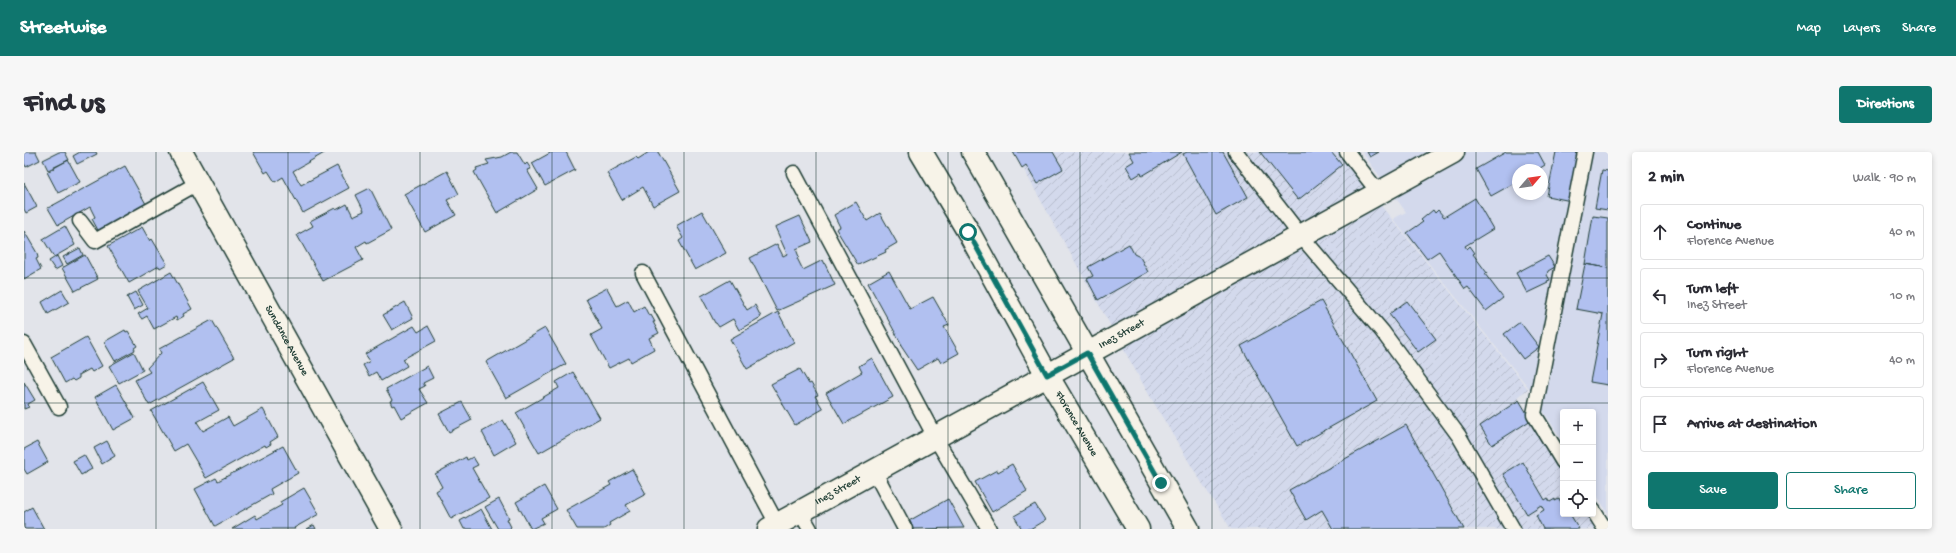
<!DOCTYPE html>
<html lang="en">
<head>
<meta charset="utf-8">
<style>
  :root { --surface:#fff; --page:#f7f7f7; --text:#2b2b33; --muted:#7c7c81; --line:#e1e1e2; --accent:#0f766e }
  body { margin:0; font-family:"Gochi Hand",sans-serif; background:var(--page); color:var(--text) }
  .controls { position:absolute; right:12px; bottom:12px; display:grid; overflow:hidden; border-radius:4px; box-shadow:0 2px 6px #0003 }
  .controls button { width:36px; height:36px; display:grid; place-items:center; padding:0; border:0; border-bottom:1px solid var(--line); background:var(--surface); color:var(--text); font:20px sans-serif }
  .compass { position:absolute; left:1488px; top:12px; width:36px; height:36px; border-radius:50%; background:var(--surface); box-shadow:0 2px 6px #0003; rotate:61deg }
  .stop { position:absolute; width:12px; height:12px; margin:-9px; border:3px solid #0f766e; border-radius:50%; background:#fff }
  .stop.end { background:#0f766e; border-color:#fff; box-shadow:0 1px 4px #0008 }
  .list { margin:0; padding:0; list-style:none }
  h2 { display:flex; justify-content:space-between; align-items:center; height:52px; margin:0; padding:0 16px; font-size:17px }
  h2 small { font-size:13px; font-weight:400; color:var(--muted) }
  .list li { display:grid; grid-template-columns:26px 1fr auto; gap:12px; align-items:center; box-sizing:border-box; height:56px; margin:0 8px 8px; padding:0 8px; border:1px solid var(--line); border-radius:4px }
  .list b { display:block; font-size:15px; white-space:nowrap }
  .list p { margin:0; font-size:13px; white-space:nowrap; color:var(--muted) }
  .list em { font-size:13px; font-style:normal; color:var(--muted) }
  .actions { display:flex; gap:8px; padding:12px 16px }
  .actions a { flex:1; padding:9px 0; border:1px solid var(--accent); border-radius:4px; text-align:center; font-size:14px; color:var(--accent) }
  .actions .main { background:var(--accent); color:#fff }
  .icon { flex:none; width:22px; height:22px; fill:none; stroke:currentColor; stroke-width:2; stroke-linecap:round; stroke-linejoin:round }
  .map { position:relative; flex:none; width:1584px; height:377px; overflow:hidden; border-radius:4px }
  header { display:flex; align-items:center; gap:24px; box-sizing:border-box; height:56px; padding:0 20px; background:var(--accent); color:#fff }
  header strong { font-size:19px }
  nav { display:flex; gap:22px; margin-inline-start:auto; font-size:14px }
  .intro { display:flex; align-items:center; justify-content:space-between; box-sizing:border-box; height:96px; padding:0 24px }
  h1 { margin:0; font-size:28px }
  .button { padding:10px 18px; border-radius:4px; background:var(--accent); color:#fff; font-size:14px; font-weight:700 }
  main { display:flex; gap:24px; padding:0 24px }
  aside { flex:1; background:var(--surface); border-radius:4px; box-shadow:0 2px 6px #0003 }
  .map>svg:first-child { display:block }
  .built { fill:#d3d9ec; fill-rule:evenodd }
  .industrial { fill:url(#industrial-furrows) }
  .building { fill:#b1c0f0; stroke:#1f3d34 }
  .lines { fill:none; stroke-linecap:round; stroke-linejoin:round }
  .service-casing { stroke:#1f3d34; stroke-width:17 }
  .minor-casing { stroke:#1f3d34; stroke-width:25 }
  .secondary-casing { stroke:#1f3d34; stroke-width:25 }
  .service { stroke:#f7f3e8; stroke-width:14 }
  .minor { stroke:#f7f3e8; stroke-width:22 }
  .secondary { stroke:#f7f3e8; stroke-width:22 }
  .route { stroke:#0f766e; stroke-width:5 }
  .grid { fill:none; stroke:#1f3d34; stroke-width:1; stroke-opacity:0.55 }
  .labels { text-anchor:middle; dominant-baseline:central; stroke-width:4; stroke-linejoin:round; paint-order:stroke }
  .street-label { font-size:11px; fill:#1f3d34; stroke:#f7f3e8 }
</style>
</head>
<body>
<header>
<strong>Streetwise</strong>
<nav><a>Map</a><a>Layers</a><a>Share</a></nav>
</header>
<div class="intro"><h1>Find us</h1><a class="button">Directions</a></div>
<main>
<div class="map">
<svg width="1584" height="377" viewBox="0 0 1584 377">
  <defs>
    <pattern id="industrial-furrows" width="10" height="10" patternUnits="userSpaceOnUse"><rect width="10" height="10" fill="#d3d9ec"/><path d="M-1 1l2-2M0 10L10 0M9 11l2-2" fill="none" stroke="#b5bbcb"/></pattern>
  </defs>
  <rect width="100%" height="100%" fill="#e2e4ea"/>
  <filter id="ink" filterUnits="userSpaceOnUse"><feTurbulence type="fractalNoise" baseFrequency=".025" numOctaves="2"/><feDisplacementMap in="SourceGraphic" scale="8" xChannelSelector="R" yChannelSelector="G"/><feConvolveMatrix kernelMatrix="1 2 1 2 8 2 1 2 1" color-interpolation-filters="sRGB"/></filter>
  <g filter="url(#ink)">
    <path class="built" d="M1338,0H1584V361L1569,337V260H1539V290L1505,236L1369,67L1382,60ZM1494,18H1518V42H1494Z"/>
    <path class="industrial" d="M990,0H1314L1504,237L1493,245L1539,316V362H1566L1575,377H1207L1168,315L1124,241Z"/>
    <path class="building" d="M0,0H12L16,8L2,15L0,11Z
      M35,0H41L45,8L24,18L19,8Z
      M56,0H72L73,2L53,12L49,4Z
      M229,0H302L269,19L277,33L313,14L325,36L279,61L259,25L251,30L244,19L241,21Z
      M487,0H493L501,13L503,11L507,17L503,18L514,37L473,61L450,20L453,18L452,16L465,12L462,8L478,5Z
      M528,0H542L551,18L521,34L508,11Z
      M625,0H634L656,39L629,54L619,35L598,48L583,21L612,5L614,7Z
      M989,0H1029L1039,17L1013,32L1002,13L998,16Z
      M1105,0H1158L1118,24L1117,21L1109,26L1102,14L1110,9Z
      M1163,0H1199L1224,45L1192,63L1159,2Z
      M1236,0H1307L1318,13L1274,48Z
      M1343,0H1355L1346,5Z
      M1482,0H1514L1521,13L1513,18H1494V29L1467,44L1452,17Z
      M1532,0H1556L1547,49L1523,44Z
      M44,8L56,30L34,41L23,20Z
      M101,14L122,52L112,57L113,59L75,80L68,67L71,65L66,55L34,73L24,56Z
      M1578,18L1584,19V58L1571,56Z
      M423,19L435,42L423,48L432,63L401,80L380,42Z
      M0,31L13,55L2,61L0,57Z
      M346,36L367,78L343,91L342,89L332,95L339,108L299,129L273,83L289,74L286,69L311,56L312,58L323,52L329,64L340,59L332,43Z
      M1451,46L1469,77L1441,94L1443,97L1446,94L1451,101L1449,102L1463,121L1461,122L1479,146L1462,159L1444,135L1441,137L1415,99L1403,107L1383,81L1399,70L1397,68L1409,58L1411,61L1414,58L1420,65Z
      M832,50L843,69L856,61L873,91L861,98L862,100L834,113L812,77L816,75L810,63Z
      M678,59L702,101L671,118L655,89L659,86L652,74Z
      M776,64L788,90L772,97L775,105L773,106L779,118L799,108L811,133L753,159L726,106L753,92L759,104L763,102L751,75Z
      M1569,64L1584,66V116L1561,112Z
      M41,74L51,93L30,105L19,87Z
      M118,75L126,89L128,87L143,112L136,116L135,114L105,131L84,94Z
      M0,79L13,101L14,106L12,107L17,117L0,127Z
      M1105,92L1110,102L1116,105L1124,120L1074,148L1063,127L1069,124L1064,115Z
      M56,96L59,103L43,112L39,105Z
      M61,103L74,127L51,139L38,116Z
      M33,104L38,114L31,118L25,109Z
      M1524,104L1531,115L1524,119L1523,123L1526,128L1523,129L1524,131L1503,141L1492,121Z
      M1561,112L1584,116V233L1566,230L1579,162L1552,157Z
      M865,119L886,157L909,145L925,173L920,175L935,201L917,211L914,206L893,218L877,194L878,193L844,131Z
      M147,120L168,157L159,162L160,164L153,168L152,165L130,177L123,164L118,167L114,162L124,156L114,139Z
      M706,128L723,158L731,153L737,165L715,178L709,167L695,175L692,171H691L677,144Z
      M583,136L593,154L604,148L610,160L620,154L625,164L627,163L631,170H629L635,181L625,186L630,197L607,210L605,206L585,216L567,183L578,177L562,147Z
      M38,138L45,150L24,162L18,150Z
      M112,140L119,153L110,158L103,145Z
      M1297,149L1353,249L1273,294L1217,194Z
      M1383,149L1412,187L1394,200L1365,162Z
      M381,150L389,166L368,178L359,163Z
      M754,160L770,190L723,217L706,187Z
      M188,168L210,206L125,253L111,228L126,220L123,216L137,201L135,197Z
      M1496,170L1515,195L1499,207L1480,182Z
      M390,174L394,180L404,174L412,189L379,207L383,214L357,229L352,220L345,224L339,213L346,209L341,202Z
      M521,176L542,212L482,246L462,210Z
      M101,178L102,180L104,179L113,194L110,196L111,198L91,209L80,190Z
      M62,185L78,214L68,220L66,217L55,223V226L50,229L48,227L41,231L27,205Z
      M110,200L119,218L95,231L85,214Z
      M848,206L869,245L820,272L802,241L838,220L835,214Z
      M403,214L409,226L399,231L401,234L395,237L404,251L377,266L370,253L368,254L366,249L368,248L362,237Z
      M776,217L785,232L787,231L794,243L791,244L799,257L771,273L747,232Z
      M549,220L576,266L515,301L492,261L535,236L532,230Z
      M0,230L11,248L4,252L5,255L0,257Z
      M179,230L195,258L173,270L179,279L204,265L209,274L239,257L254,285L246,290L247,292L242,295L241,293L182,326L162,292L150,299L127,259Z
      M92,233L111,266L89,278L71,245Z
      M1495,248L1507,268L1468,293L1456,274Z
      M438,250L448,268L425,280L415,262Z
      M479,268L492,290L470,303L458,280Z
      M1382,273L1440,377H1309L1298,358L1282,368L1265,338Z
      M83,289L91,304L78,312L70,296Z
      M13,290L24,310L3,322L0,317V297Z
      M259,294L274,321L246,337L248,342L191,374L171,337L192,326L194,329Z
      M60,303L68,317L57,323L49,309Z
      M442,305L443,308L449,305L454,313L448,316L465,346L427,367L412,339L418,335L411,322Z
      M1499,310L1521,348L1524,346L1526,350L1531,347V349L1535,347L1536,350L1539,348V362H1546L1555,377H1519L1512,363L1520,358L1517,353L1503,362L1479,322Z
      M988,312L1003,339L968,360L951,330L973,318L974,320Z
      M608,317L622,342L602,353L606,359L585,371L586,373L580,377H553L542,358L587,333L585,330Z
      M520,334L533,357L517,366L520,371L507,377L492,350Z
      M280,336L295,362L270,376L271,377H208L231,363L233,367L258,353L256,350Z
      M475,347L485,366L483,367L487,375L485,377H474L461,355Z
      M924,347L940,376L887,377L883,370Z
      M1011,352L1021,368L1006,377H998L990,364Z
      M8,355L20,377H0V360Z
      M457,357L468,377H440L436,369Z
      M290,373L292,377H283Z"/>
    <g class="lines">
      <g class="service-casing">
        <path id="service" d="M1212,0L1277,84L1358,179L1435,284L1489,377
          M1323,0L1355,41
          M770,21L911,285L965,377
          M56,69L71,89L174,31
          M619,121L753,372
          M0,192L35,255
          M1539,310L1510,262L1561,0
          M850,319L881,377
          M1569,358L1581,377
          M776,360L786,377"/>
      </g>
      <g class="minor-casing">
        <g id="minor">
          <path id="s1" d="M157,0L367,377"/>
          <path id="s2" d="M745,377L1429,0"/>
        </g>
      </g>
      <g class="secondary-casing">
        <g id="secondary">
          <path id="s3" d="M897,0L944,79L1023,223L1114,377"/>
          <path d="M949,0L1164,377"/>
        </g>
      </g>
      <use href="#service" class="service"/>
      <use href="#minor" class="minor"/>
      <use href="#secondary" class="secondary"/>
    </g>
  </g>
  <g class="lines" filter="url(#ink)">
    <path class="route" d="M944,80L1023,223L1063,201L1137,331"/>
  </g>
  <path class="grid" d="M132,0V377M264,0V377M396,0V377M528,0V377M660,0V377M792,0V377M924,0V377M1056,0V377M1188,0V377M1320,0V377M1452,0V377M0,126H1584M0,251H1584"/>
  <g class="labels">
    <g class="street-label">
      <text stroke="none"><textPath href="#s2" startOffset="403">Inez Street</textPath></text>
      <text stroke="none"><textPath href="#s1" startOffset="216">Sundance Avenue</textPath></text>
      <text stroke="none"><textPath href="#s3" startOffset="313">Florence Avenue</textPath></text>
      <text stroke="none"><textPath href="#s2" startOffset="79">Inez Street</textPath></text>
    </g>
  </g>
</svg>
<div class="controls">
<button>+</button>
<button>−</button>
<button><svg class="icon" aria-label="locate" viewBox="0 0 24 24"><circle cx="12" cy="12" r="6"/><path d="M12 2v4M12 18v4M2 12h4M18 12h4"/></svg></button>
</div>
<svg class="compass" viewBox="-18 -18 36 36"><path d="M0-13l5 13h-10z" fill="#e53935"/><path d="M0 13l5-13h-10z" fill="#7c7c81"/></svg>
<div class="stop" style="left:944px;top:80px"></div>
<div class="stop end" style="left:1137px;top:331px"></div>
</div>
<aside>
<h2>2 min<small>Walk · 90 m</small></h2>
<ul class="list">
<li><svg class="icon" aria-label="ahead" viewBox="0 0 24 24"><path d="M12 20V5M6 11l6-6 6 6"/></svg><div><b>Continue</b><p>Florence Avenue</p></div><em>40 m</em></li>
<li><svg class="icon" aria-label="left" viewBox="0 0 24 24"><path d="M17 20v-9H6M10 6l-5 5 5 5"/></svg><div><b>Turn left</b><p>Inez Street</p></div><em>10 m</em></li>
<li><svg class="icon" aria-label="right" viewBox="0 0 24 24"><path d="M7 20v-9h11M14 6l5 5-5 5"/></svg><div><b>Turn right</b><p>Florence Avenue</p></div><em>40 m</em></li>
<li><svg class="icon" aria-label="arrive" viewBox="0 0 24 24"><path d="M6 21V4h12l-3 4 3 4H6"/></svg><div><b>Arrive at destination</b></div></li>
</ul>
<div class="actions"><a class="main">Save</a><a>Share</a></div>
</aside>
</main>
</body>
</html>
